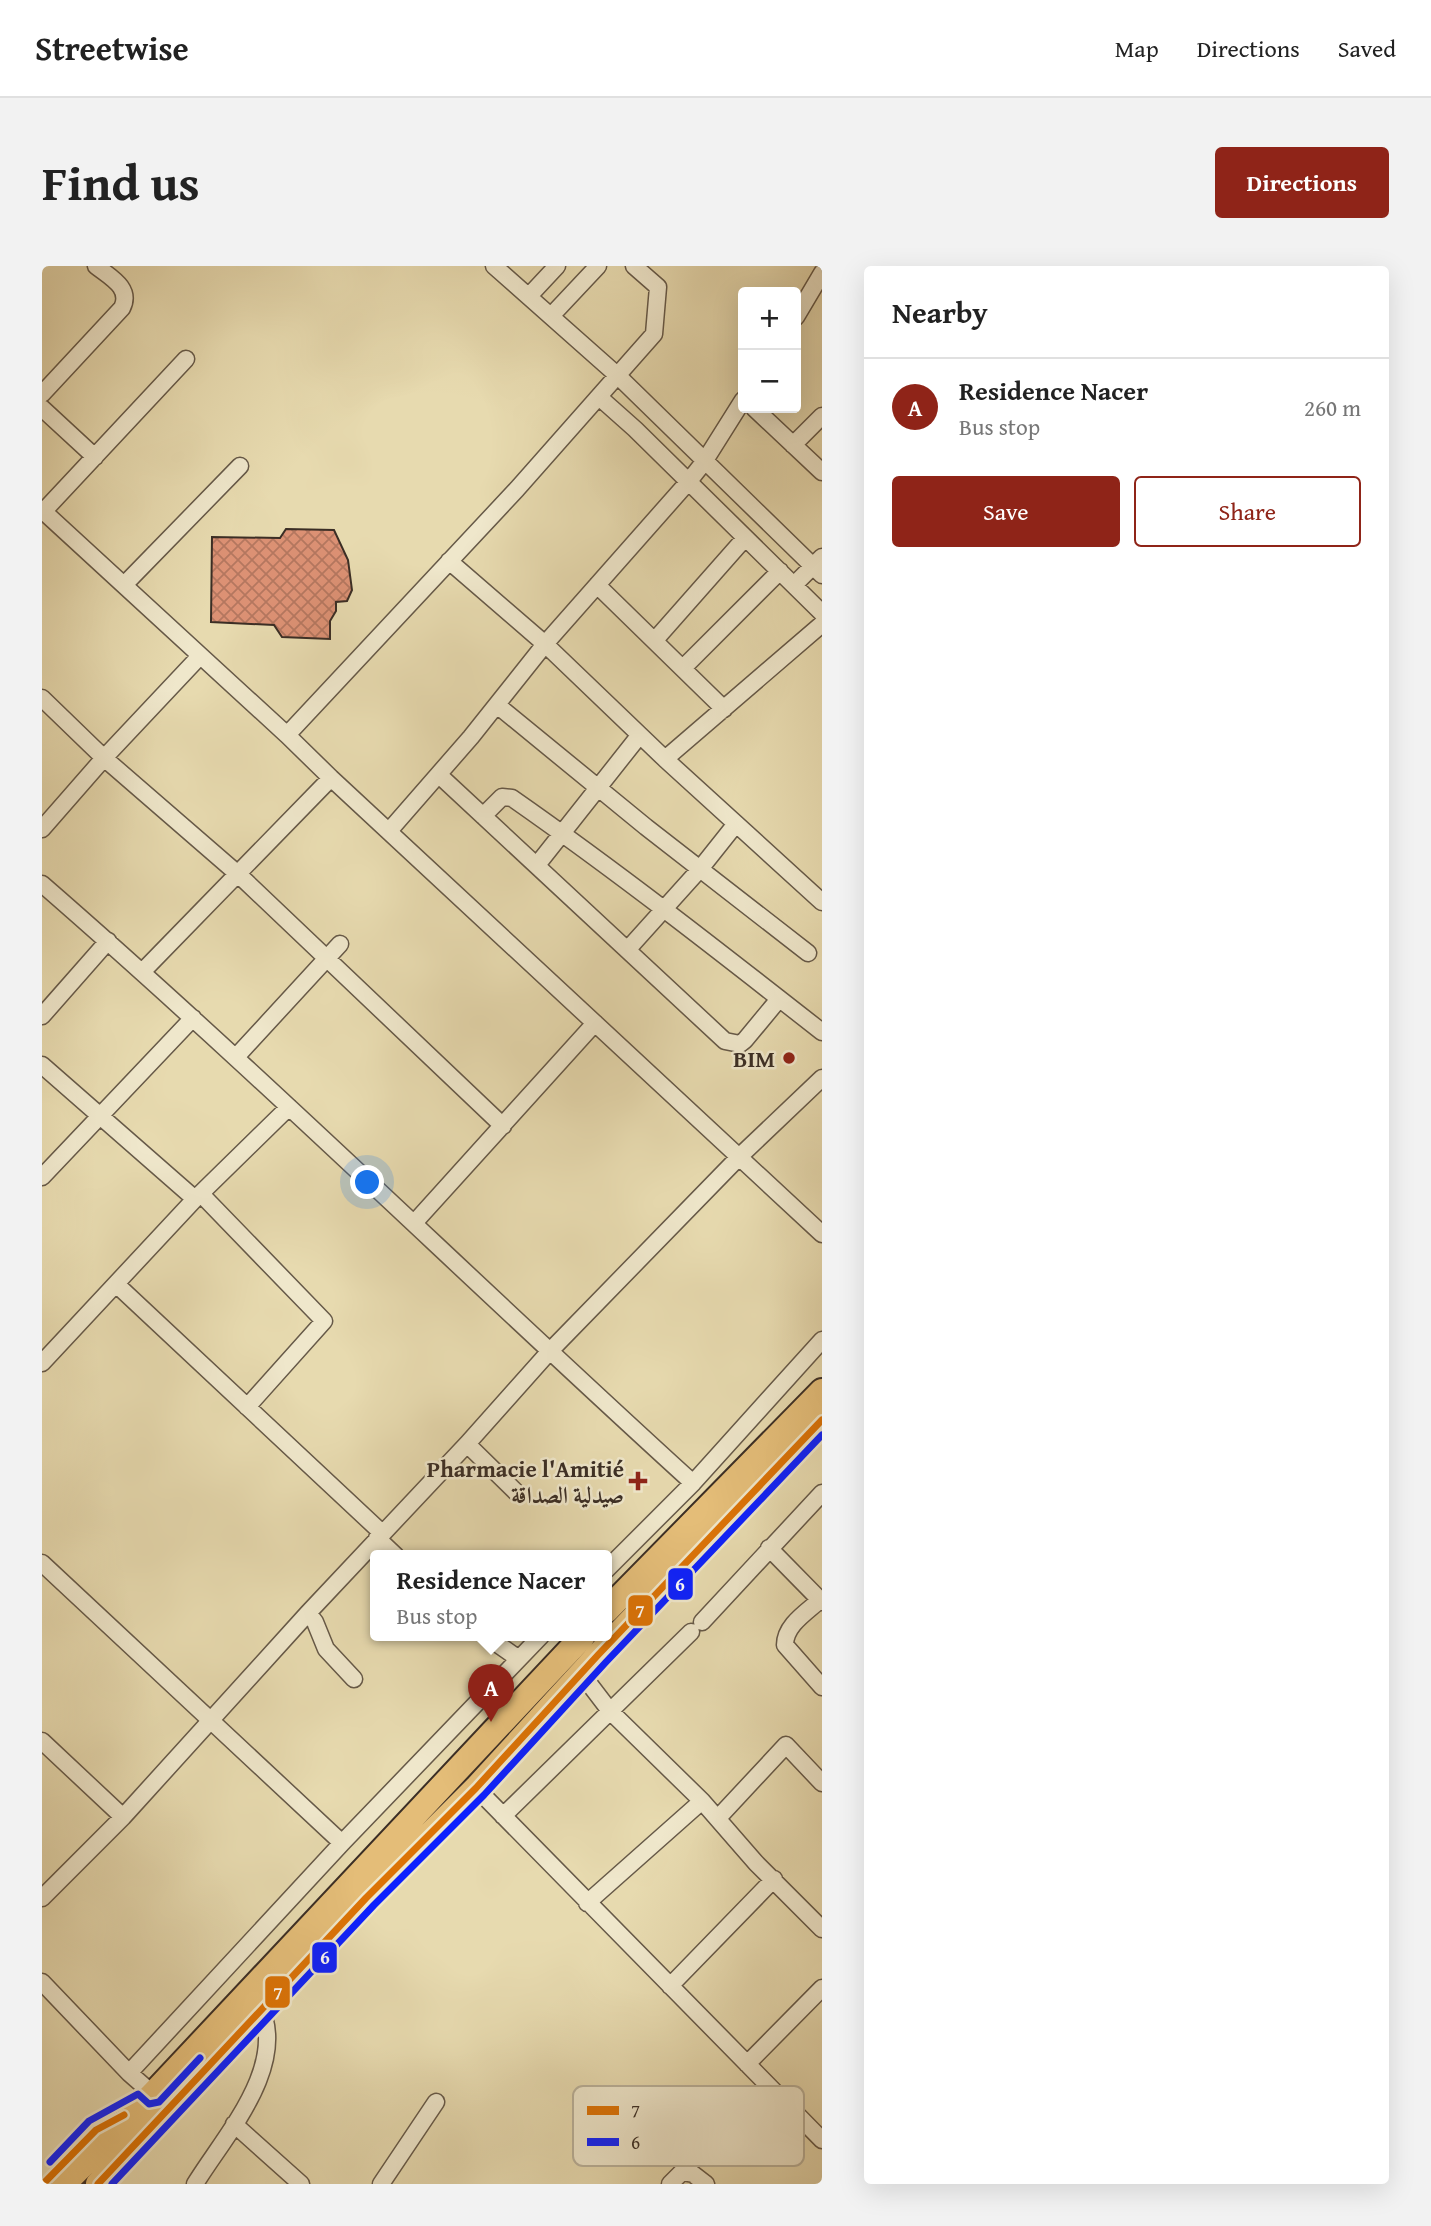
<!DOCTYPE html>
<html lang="en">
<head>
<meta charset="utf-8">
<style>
  :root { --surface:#fff; --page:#f2f2f2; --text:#222; --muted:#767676; --line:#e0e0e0; --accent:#8f2418 }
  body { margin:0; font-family:"Gentium Book Plus",Amiri,serif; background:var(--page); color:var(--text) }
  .controls { position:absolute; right:21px; top:21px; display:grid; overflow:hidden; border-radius:7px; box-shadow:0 7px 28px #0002 }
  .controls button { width:63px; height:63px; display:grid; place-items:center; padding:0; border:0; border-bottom:2px solid var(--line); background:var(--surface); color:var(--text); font:35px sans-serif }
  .you { position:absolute; left:326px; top:917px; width:24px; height:24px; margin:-18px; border:5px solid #fff; border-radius:50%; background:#1a73e8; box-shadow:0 0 0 10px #1a73e833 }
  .badge { display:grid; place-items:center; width:46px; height:46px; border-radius:50%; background:var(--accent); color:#fff; font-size:23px; font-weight:700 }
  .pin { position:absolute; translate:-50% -58px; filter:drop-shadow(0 2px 4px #0008) }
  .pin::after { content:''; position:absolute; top:37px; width:24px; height:21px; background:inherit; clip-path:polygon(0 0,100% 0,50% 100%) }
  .popup { position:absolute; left:328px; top:1284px; width:242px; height:91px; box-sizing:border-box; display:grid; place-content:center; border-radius:7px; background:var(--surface); filter:drop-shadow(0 2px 5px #0005); font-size:23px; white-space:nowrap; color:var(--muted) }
  .popup b { font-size:26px; color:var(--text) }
  .popup::after { content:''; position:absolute; left:50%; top:100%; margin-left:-14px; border:14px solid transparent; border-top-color:var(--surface) }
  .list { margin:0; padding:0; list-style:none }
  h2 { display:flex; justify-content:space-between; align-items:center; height:91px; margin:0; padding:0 28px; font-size:30px }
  h2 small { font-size:23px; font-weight:400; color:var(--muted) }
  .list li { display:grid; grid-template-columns:46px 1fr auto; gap:21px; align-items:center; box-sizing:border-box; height:98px; padding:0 28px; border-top:2px solid var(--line) }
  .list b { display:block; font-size:26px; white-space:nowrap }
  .list p { margin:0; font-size:23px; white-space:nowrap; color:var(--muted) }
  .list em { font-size:23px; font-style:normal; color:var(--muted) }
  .actions { display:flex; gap:14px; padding:21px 28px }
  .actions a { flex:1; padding:16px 0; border:2px solid var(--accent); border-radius:7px; text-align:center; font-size:24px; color:var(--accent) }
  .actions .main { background:var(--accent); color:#fff }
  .map { position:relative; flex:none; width:780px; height:1918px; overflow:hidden; border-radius:7px }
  header { display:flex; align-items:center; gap:42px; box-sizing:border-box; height:98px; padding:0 35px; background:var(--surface); border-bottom:2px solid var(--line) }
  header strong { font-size:33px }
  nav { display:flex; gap:38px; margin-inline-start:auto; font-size:24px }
  .intro { display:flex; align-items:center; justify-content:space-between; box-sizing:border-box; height:168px; padding:0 42px }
  h1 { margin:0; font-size:49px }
  .button { padding:18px 32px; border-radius:7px; background:var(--accent); color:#fff; font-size:24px; font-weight:700 }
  main { display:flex; gap:42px; padding:0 42px }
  aside { flex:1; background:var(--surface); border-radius:7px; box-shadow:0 7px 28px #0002 }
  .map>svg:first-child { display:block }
  .building { fill:url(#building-cross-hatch); stroke:#3b2e25; stroke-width:2 }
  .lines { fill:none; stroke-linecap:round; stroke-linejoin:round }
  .street-casing { stroke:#665948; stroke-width:19 }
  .primary-casing { stroke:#3b2e25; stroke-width:28 }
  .street { stroke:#efe7cb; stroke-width:16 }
  .primary { stroke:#e4bd78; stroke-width:24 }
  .bus-1-casing { stroke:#efe7cb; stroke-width:12 }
  .bus-2-casing { stroke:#efe7cb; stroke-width:12 }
  .bus-1 { stroke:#dc7306; stroke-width:7 }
  .bus-2 { stroke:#0c20ff; stroke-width:7 }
  .poi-dot { fill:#8f2418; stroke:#efe7cb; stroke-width:2.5 }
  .labels { text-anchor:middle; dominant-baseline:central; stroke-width:5; stroke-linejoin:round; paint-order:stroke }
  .poi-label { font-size:23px; font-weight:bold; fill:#3b2e25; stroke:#efe7cb; text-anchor:end }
  .key { fill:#efe7cb; stroke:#b9b099; stroke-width:2 }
  .key-label { font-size:19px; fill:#3b2e25 }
  .line-badge { stroke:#efe7cb; stroke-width:2.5 }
  .badge-label { font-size:19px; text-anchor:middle; font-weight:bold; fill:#fff }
</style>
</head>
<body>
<header>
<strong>Streetwise</strong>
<nav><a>Map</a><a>Directions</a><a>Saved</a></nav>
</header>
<div class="intro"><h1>Find us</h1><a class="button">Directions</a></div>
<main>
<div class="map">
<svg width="780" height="1918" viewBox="0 0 780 1918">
  <defs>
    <pattern id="building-cross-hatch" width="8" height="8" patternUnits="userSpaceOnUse" patternTransform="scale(1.75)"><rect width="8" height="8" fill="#dc9174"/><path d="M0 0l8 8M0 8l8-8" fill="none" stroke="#b4775f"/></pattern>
  </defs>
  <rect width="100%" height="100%" fill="#e7daaf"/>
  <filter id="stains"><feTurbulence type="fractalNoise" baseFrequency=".00286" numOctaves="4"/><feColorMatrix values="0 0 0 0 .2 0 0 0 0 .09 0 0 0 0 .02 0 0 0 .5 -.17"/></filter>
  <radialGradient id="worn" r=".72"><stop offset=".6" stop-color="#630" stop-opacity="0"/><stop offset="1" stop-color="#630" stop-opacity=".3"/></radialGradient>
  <path class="building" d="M244,263L292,264L306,294L310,324L305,335L294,336V345L288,355V373L240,371L232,359L169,356L170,271L238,272Z"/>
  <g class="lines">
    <g class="street-casing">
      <path id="street" d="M452,0L575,109L780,309
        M487,30L515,0
        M509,50L556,0
        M754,51L780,7
        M0,128L80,42C90,22 68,11 54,0
        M557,131L593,163L780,347
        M0,142L53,191
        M712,142L780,206
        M751,179L780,150
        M0,244L245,469L289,512L780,968
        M0,247L144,93
        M407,295L503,378L623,493L780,358
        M82,319L198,200
        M555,319L682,443
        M752,319L780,291
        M613,374L703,272
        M641,402L738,305
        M0,432L62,492L197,609L461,860
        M455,439L604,561L766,687
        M245,469L475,223L612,68L616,21L592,0
        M623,493L780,636
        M397,509L683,775L698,778L703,774L737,733
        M441,550L460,531L470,532C576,606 678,686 780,766
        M0,563L62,492L158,390
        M347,565L429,471L503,378L647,215L662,196L701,134
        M495,599L597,470
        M0,618C223,812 433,1019 651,1217
        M586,683L658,603L693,559
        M100,706L289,512
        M0,750L66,675
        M194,791L298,678
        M0,799L153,933
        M0,911L151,752
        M159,928L282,1055L205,1141
        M373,956L553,757
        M74,1018L340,1267
        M0,1097L153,933L247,841
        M425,1178L475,1227
        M335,1272L354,1290
        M727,1282L780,1336
        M0,1297L300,1577
        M564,1304L651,1217L780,1074
        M778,1334C765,1346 743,1359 743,1379L780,1421
        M266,1347L273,1356L284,1383L312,1413
        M660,1356L780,1227
        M444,1370L477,1393
        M539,1407L568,1445L660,1535L714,1597L780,1663
        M0,1475L81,1551
        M434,1522L780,1874
        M461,1550L649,1366
        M676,1552L744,1479L780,1517
        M0,1632L81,1551L266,1347L425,1178L507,1086L698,890L780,812
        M545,1637L660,1535
        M0,1716L87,1807L111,1828
        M628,1720L732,1613
        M705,1798L780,1722
        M87,1807L300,1577L499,1370
        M192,1858L259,1918
        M153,1918C183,1869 248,1799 217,1738
        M339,1918L394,1836
        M628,1918L640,1906L651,1908L664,1918"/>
    </g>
    <g class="primary-casing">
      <path id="primary" d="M564,1345L780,1125
        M22,1918L111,1828L541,1370
        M56,1918L324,1632L434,1522L556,1389L780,1154"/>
    </g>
    <use href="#street" class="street"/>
    <use href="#primary" class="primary"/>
    <g class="bus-1-casing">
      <path id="bus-1" d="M1,1918L54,1864L82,1849
        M56,1918L324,1632L434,1522L556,1389L780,1154"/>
    </g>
    <g class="bus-2-casing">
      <path id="bus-2" d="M8,1896L47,1855L96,1828L107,1838L117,1836L158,1792
        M70,1918L332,1639L442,1529L564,1396L780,1169"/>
    </g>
    <use href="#bus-1" class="bus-1"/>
    <use href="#bus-2" class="bus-2"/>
  </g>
  <g class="poi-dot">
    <circle cx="747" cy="792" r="7"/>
    <path d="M592.5 1204.5h7v7h7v7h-7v7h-7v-7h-7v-7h7z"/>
  </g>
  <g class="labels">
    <g class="poi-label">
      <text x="733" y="792">BIM</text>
      <text x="582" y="1202">Pharmacie l'Amitié<tspan x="582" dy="26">صيدلية الصداقة</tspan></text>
    </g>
  </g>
  <rect x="531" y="1820" width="231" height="80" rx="10" class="key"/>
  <rect x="545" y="1840" width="32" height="9" fill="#dc7306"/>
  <rect x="545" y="1872" width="32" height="8" fill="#0c20ff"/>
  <g class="key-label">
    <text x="589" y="1851">7</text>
    <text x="589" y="1883">6</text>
  </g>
  <g class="line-badge">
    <rect x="625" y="1301" width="27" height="34" rx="7" fill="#0c20ff"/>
    <rect x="585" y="1328" width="27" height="33" rx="7" fill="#dc7306"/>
    <rect x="269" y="1675" width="27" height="33" rx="7" fill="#0c20ff"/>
    <rect x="222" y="1709" width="27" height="34" rx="7" fill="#dc7306"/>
  </g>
  <g class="badge-label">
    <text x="638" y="1325">6</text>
    <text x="598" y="1351">7</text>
    <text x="283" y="1698">6</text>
    <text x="236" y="1733">7</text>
  </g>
  <rect width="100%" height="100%" filter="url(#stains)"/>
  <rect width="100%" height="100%" fill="url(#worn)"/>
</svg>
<div class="controls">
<button>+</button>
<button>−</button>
</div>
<div class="you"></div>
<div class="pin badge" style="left:449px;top:1456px">A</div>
<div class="popup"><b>Residence Nacer</b>Bus stop</div>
</div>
<aside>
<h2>Nearby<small></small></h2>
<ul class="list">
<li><span class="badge">A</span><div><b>Residence Nacer</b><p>Bus stop</p></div><em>260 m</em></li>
</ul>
<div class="actions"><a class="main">Save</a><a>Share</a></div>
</aside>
</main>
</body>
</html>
